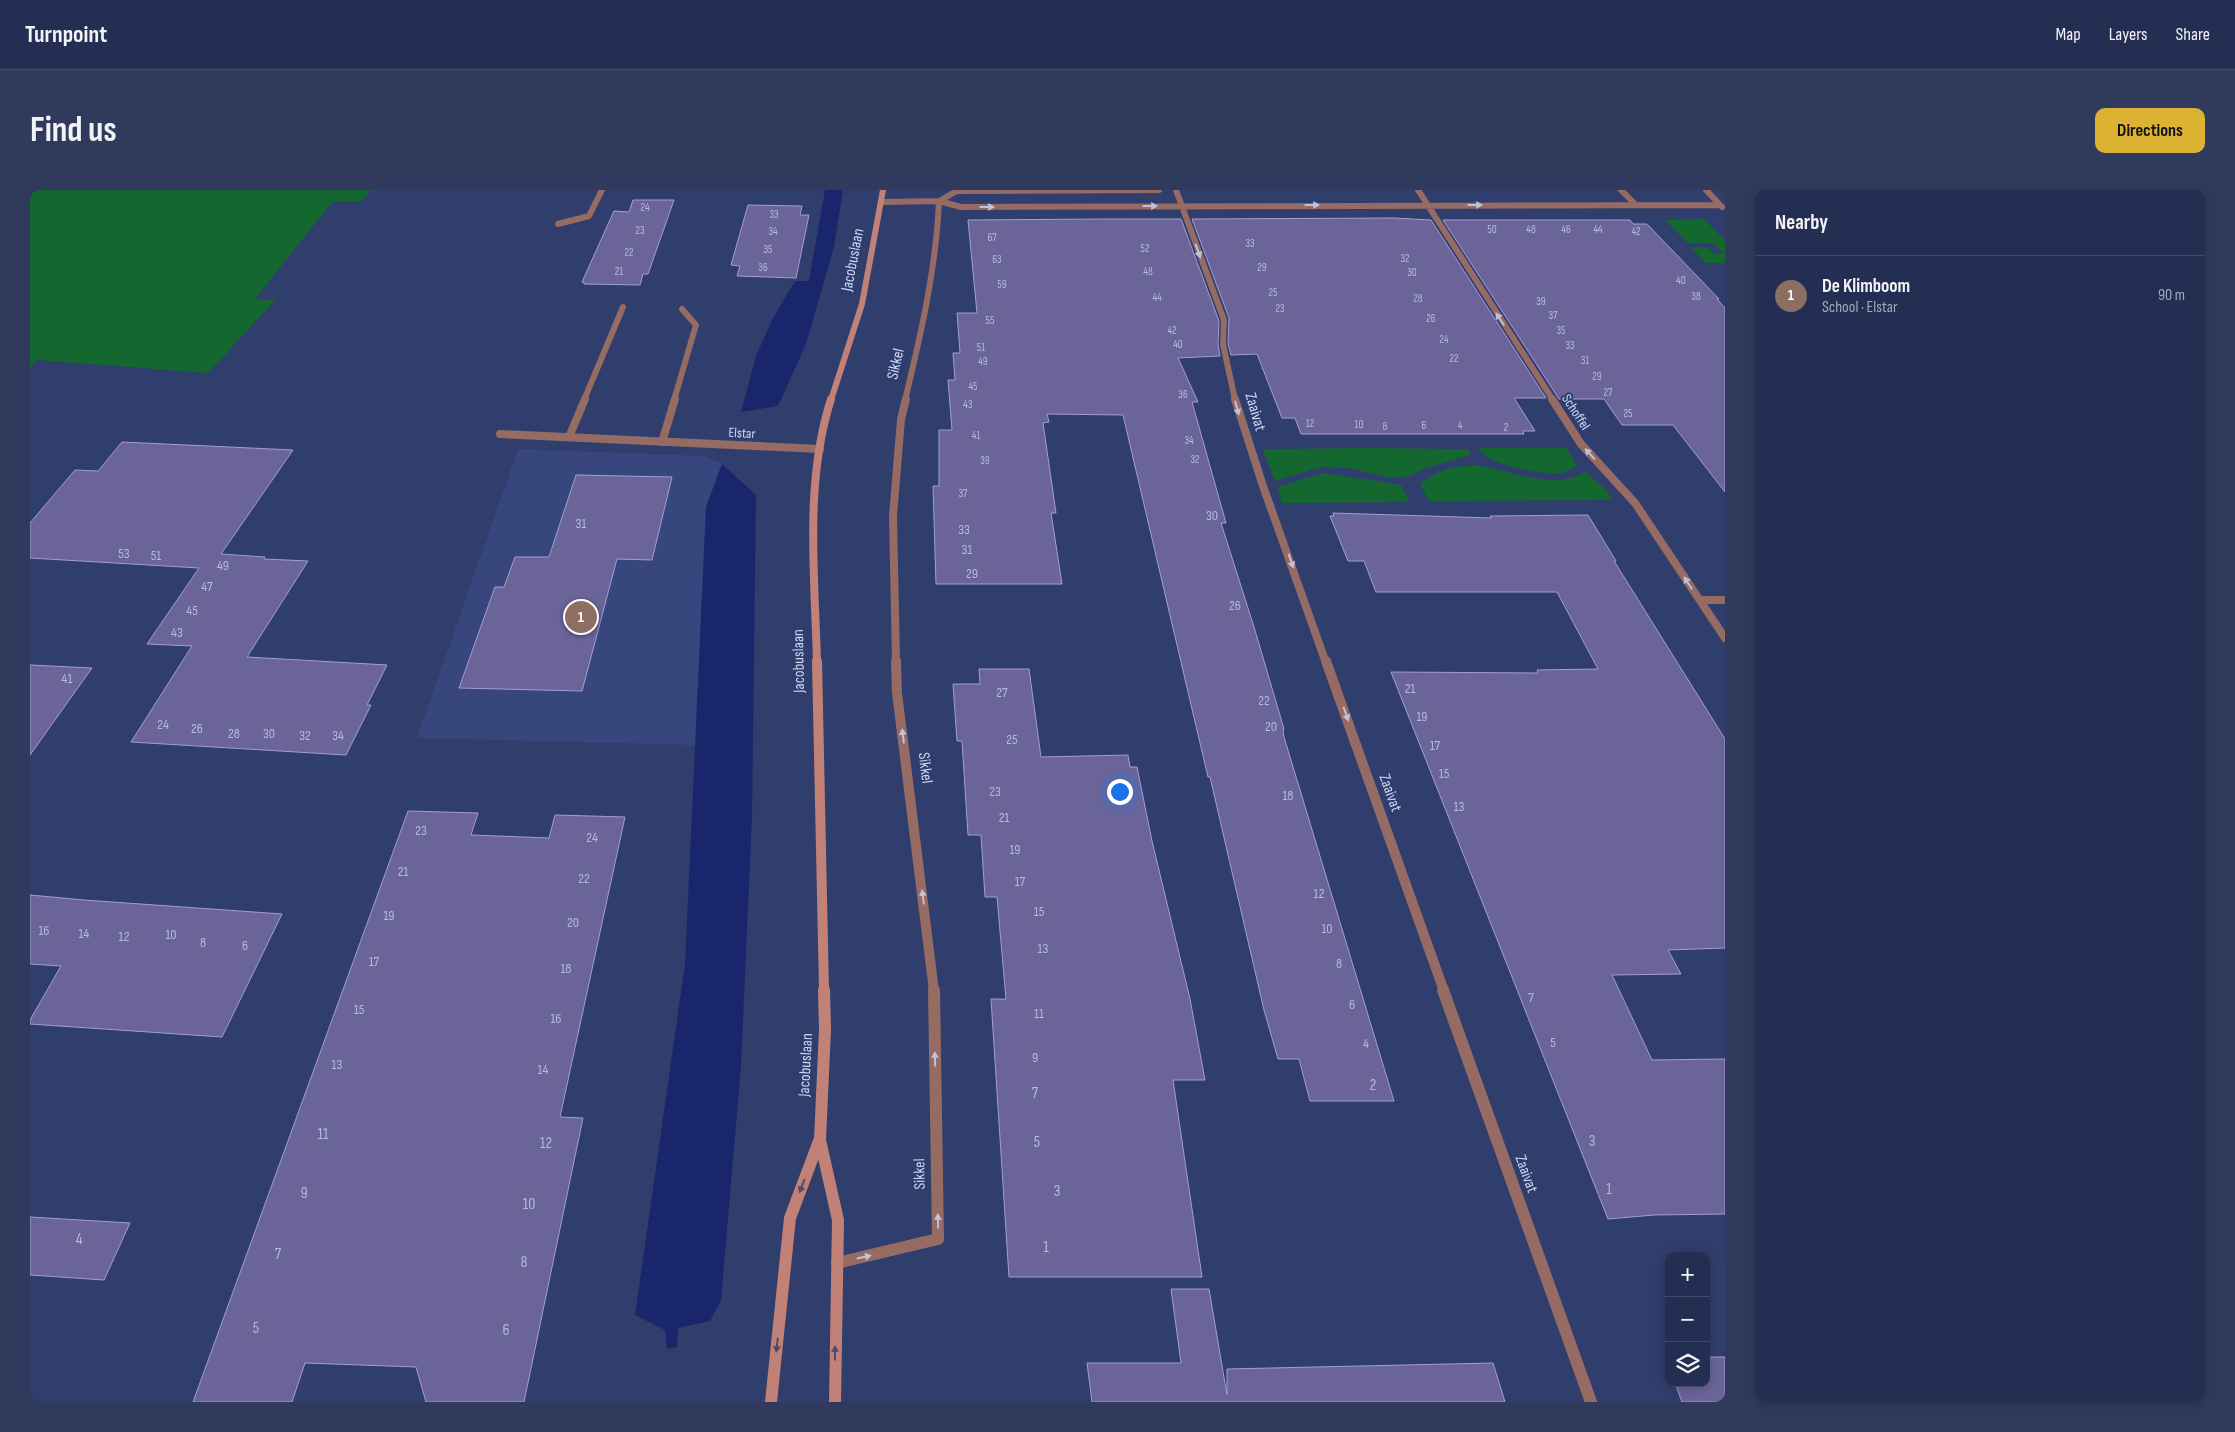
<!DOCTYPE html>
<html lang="en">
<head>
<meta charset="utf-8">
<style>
  :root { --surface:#242e52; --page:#303a5c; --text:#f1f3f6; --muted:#a3a8b8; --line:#414a69; --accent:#dcb233 }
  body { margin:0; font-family:"Sofia Sans Condensed",sans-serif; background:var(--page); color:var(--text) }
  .controls { position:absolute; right:15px; bottom:15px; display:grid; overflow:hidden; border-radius:10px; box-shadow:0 2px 12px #0003 }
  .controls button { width:45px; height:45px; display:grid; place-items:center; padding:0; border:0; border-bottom:1px solid var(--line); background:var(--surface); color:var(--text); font:25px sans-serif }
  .you { position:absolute; left:1089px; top:601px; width:18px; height:18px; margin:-12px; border:4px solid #fff; border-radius:50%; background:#1a73e8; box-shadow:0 0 0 8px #1a73e833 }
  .badge { display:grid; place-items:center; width:32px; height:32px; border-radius:50%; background:var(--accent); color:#fff; font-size:16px; font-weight:700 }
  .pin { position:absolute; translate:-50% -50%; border:2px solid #fff; box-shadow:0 1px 5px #0006 }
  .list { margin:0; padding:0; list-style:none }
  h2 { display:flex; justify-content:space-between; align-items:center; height:65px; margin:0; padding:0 20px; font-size:21px }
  h2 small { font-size:16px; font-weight:400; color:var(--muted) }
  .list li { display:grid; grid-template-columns:32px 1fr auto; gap:15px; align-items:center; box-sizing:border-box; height:80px; padding:0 20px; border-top:1px solid var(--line) }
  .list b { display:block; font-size:19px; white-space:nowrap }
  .list p { margin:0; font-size:16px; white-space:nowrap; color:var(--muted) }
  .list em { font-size:16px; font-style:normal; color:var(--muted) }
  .icon { flex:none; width:28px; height:28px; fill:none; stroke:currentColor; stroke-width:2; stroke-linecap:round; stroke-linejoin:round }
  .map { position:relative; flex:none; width:1695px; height:1212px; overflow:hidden; border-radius:10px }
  header { display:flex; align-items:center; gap:30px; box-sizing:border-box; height:70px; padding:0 25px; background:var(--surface); border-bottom:1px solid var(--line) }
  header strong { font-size:24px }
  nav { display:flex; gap:28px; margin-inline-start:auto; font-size:18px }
  .intro { display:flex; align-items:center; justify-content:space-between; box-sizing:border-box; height:120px; padding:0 30px }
  h1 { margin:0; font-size:35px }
  .button { padding:12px 22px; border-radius:10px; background:var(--accent); color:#111; font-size:18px; font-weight:700 }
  main { display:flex; gap:30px; padding:0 30px }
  aside { flex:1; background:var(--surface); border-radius:10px; box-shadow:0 2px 12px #0003 }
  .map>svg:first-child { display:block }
  .built { fill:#37477d }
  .green { fill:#156730 }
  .water { fill:#19266c }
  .building { fill:#6b6499; stroke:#a49dd6 }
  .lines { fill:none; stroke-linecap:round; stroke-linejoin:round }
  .lane-far1 { stroke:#956b64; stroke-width:6 }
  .lane { stroke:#956b64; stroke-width:8 }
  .street-far3 { stroke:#956b64; stroke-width:6 }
  .street-far2 { stroke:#956b64; stroke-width:8 }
  .street-far1 { stroke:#956b64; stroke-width:10 }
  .street { stroke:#956b64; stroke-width:12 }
  .secondary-far3 { stroke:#c28176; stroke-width:6 }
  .secondary-far2 { stroke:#c28176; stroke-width:8 }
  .secondary-far1 { stroke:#c28176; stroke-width:10 }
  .secondary { stroke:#c28176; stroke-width:12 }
  .oneway { fill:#c1c1d7 }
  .oneway2 { fill:#4d4b6f }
  .labels { text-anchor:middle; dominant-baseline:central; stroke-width:4; stroke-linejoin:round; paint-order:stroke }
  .far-number-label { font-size:11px; fill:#b4badd }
  .far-street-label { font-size:14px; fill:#ccd7f4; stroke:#303e6d }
  .number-label { font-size:14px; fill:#b4badd }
  .street-label { font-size:16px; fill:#ccd7f4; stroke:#303e6d }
  .near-number-label { font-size:16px; fill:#b4badd }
</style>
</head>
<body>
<header>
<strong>Turnpoint</strong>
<nav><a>Map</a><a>Layers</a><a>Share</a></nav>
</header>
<div class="intro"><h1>Find us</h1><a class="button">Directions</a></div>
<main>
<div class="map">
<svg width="1695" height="1212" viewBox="0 0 1695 1212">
  <rect width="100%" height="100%" fill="#303e6d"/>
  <path class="built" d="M488,259L674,266L692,274L676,317L666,555L387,548Z"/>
  <path class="green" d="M0,0H341L332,11H303L225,109L245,110L178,183L8,170L0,177Z
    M1674,29L1695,50V73H1675L1661,57H1678L1684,64H1694L1683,53H1658L1635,30Z
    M1334,258L1438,259L1440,265L1393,279L1380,286L1360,288L1320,278L1290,277L1245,291L1233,259Z
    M1449,258H1536L1547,276C1542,278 1537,282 1532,283C1514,285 1456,276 1449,258Z
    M1451,276C1478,281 1532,302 1555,281L1577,301L1583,310L1399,311L1390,294C1409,278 1427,275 1451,276Z
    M1294,283L1371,295L1379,312L1252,313L1247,297Z"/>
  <path class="water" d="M795,0H813L804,57L776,154L748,216L711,222L726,166L743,128L765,91H779Z
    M692,274L726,305L722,627L711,876L691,1110L680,1131L648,1138L647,1157L637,1159L635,1140L605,1125L655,774L676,317Z"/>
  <path class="building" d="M603,10H644L618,84H613L610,95L554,94V92H552L584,21L599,22Z
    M718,15L772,16L770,25H779L766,88L707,86L710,76L701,75Z
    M1364,28L1401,30L1516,208H1484L1505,241H1493L1494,244H1271L1265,228H1252L1227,164L1201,165L1198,154L1199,128L1162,29Z
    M1074,29H1151L1189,131L1188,154L1190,166L1148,168L1168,212H1162L1196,333H1191L1224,437L1254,539H1253L1254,547L1364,911H1280L1269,869H1248L1234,820L1180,587H1178L1093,225L1017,224L1019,232L1013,233L1026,323H1021L1032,394H906L903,296H909V240H922L918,190H925L923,163H930L927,123H947L938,30Z
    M1413,30H1600L1603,34H1617L1689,109H1687L1695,118V302L1643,235H1592L1574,209H1529Z
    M92,252L263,260L191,364L235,367L234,369L278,371L217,467L357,475L337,515H341L316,565L101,552L162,456L117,454L169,378L0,368V333L45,280L68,281Z
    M546,285L642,287L622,370L587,369L552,501L429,498L465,397H474L485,367H519Z
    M1303,323L1462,328L1460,326L1558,325L1586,371H1584L1695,549V758L1638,760L1651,784L1582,785L1622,870L1695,869V1024L1624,1025L1578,1029L1361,482L1508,483L1507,480L1568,479L1527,402H1346L1334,371H1318L1300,326H1304Z
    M0,475L62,478L0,565Z
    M949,479H999L1011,567L1098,565L1100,577H1107L1122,651L1160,809L1175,890H1143L1172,1087H979L961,809H976L967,707H955L951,645H938L932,551H927L923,494H950Z
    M378,621L448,623L441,645L519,648L525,625L595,627L530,927L553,928L494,1212H396L386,1177L275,1173L262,1212H163Z
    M0,705L54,710L252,724L192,847L0,834V830L31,776L0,774Z
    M0,1027L100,1033L74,1090L0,1085Z
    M1141,1099H1179L1197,1205V1179L1463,1173L1475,1212H1062L1057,1173H1151Z
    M1676,1167H1695V1212H1652L1645,1193H1676Z"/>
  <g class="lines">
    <path class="lane-far1" d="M554,210L593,117
      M644,210L666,135L652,119"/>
    <path class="lane" d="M539,247L555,209
      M632,252L645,209"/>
    <path class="street-far3" d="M1146,0L1194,130L1193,154L1205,210
      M1388,0L1523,210
      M1591,0L1606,15
      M1676,0L1692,17
      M909,11L927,1L1129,0
      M853,12L909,11L931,17L1690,15
      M528,34L559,26L572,0
      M875,210C891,144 906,79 909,11"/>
    <path class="street-far2" d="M1205,209L1233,296L1296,473
      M1522,209L1551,254L1605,313L1695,448
      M470,244L790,259
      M1670,410H1695
      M866,473L863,326L871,229L876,209"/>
    <path class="street-far1" d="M866,471L867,503L904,801
      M1296,471L1414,801"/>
    <path class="street" d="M1413,800L1561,1212
      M807,1073L908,1049L904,800"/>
    <path class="secondary-far3" d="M801,210L832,114L853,0"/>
    <path class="secondary-far2" d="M787,473C785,386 774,293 801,209"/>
    <path class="secondary-far1" d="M787,471L794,801"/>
    <path class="secondary" d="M794,800L795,839L790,950L808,1030L805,1212
      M741,1212L760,1028L789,951"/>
  </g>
  <defs><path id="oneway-solid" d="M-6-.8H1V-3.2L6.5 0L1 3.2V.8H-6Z" transform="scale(1.25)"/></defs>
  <g class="oneway">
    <use href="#oneway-solid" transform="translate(1282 15)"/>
    <use href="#oneway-solid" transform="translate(1445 15)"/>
    <use href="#oneway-solid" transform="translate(1120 16)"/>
    <use href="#oneway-solid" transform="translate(957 17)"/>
    <use href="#oneway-solid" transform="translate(1168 61) rotate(70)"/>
    <use href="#oneway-solid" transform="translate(1470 129) rotate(-123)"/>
    <use href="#oneway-solid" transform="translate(1207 218) rotate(75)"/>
    <use href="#oneway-solid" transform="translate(1560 264) rotate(-132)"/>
    <use href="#oneway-solid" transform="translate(1261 371) rotate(70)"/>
    <use href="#oneway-solid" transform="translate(1658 393) rotate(-123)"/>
    <use href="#oneway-solid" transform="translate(1316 524) rotate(70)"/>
    <use href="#oneway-solid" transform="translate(873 546) rotate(-97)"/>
    <use href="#oneway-solid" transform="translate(893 707) rotate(-97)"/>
    <use href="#oneway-solid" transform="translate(905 869) rotate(-91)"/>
    <use href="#oneway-solid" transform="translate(908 1031) rotate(-91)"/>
    <use href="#oneway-solid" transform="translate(834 1067) rotate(-12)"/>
  </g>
  <g class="oneway2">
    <use href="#oneway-solid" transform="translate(772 996) rotate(111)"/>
    <use href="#oneway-solid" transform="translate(747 1155) rotate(96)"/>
    <use href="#oneway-solid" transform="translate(805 1163) rotate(-89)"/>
  </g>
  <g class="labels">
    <g class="far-number-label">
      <text x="615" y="17">24</text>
      <text x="744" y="24">33</text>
      <text x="1462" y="39">50</text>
      <text x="1501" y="39">48</text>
      <text x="1536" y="39">46</text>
      <text x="1568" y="39">44</text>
      <text x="610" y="40">23</text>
      <text x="743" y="41">34</text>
      <text x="1606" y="41">42</text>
      <text x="962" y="47">67</text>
      <text x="1220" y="53">33</text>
      <text x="1115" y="58">52</text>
      <text x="738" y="59">35</text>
      <text x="599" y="62">22</text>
      <text x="1375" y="68">32</text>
      <text x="967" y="69">63</text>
      <text x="733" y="77">36</text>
      <text x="1232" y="77">29</text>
      <text x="589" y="81">21</text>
      <text x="1118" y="81">48</text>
      <text x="1382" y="82">30</text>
      <text x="1651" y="90">40</text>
      <text x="972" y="94">59</text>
      <text x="1243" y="102">25</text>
      <text x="1666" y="106">38</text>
      <text x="1127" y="107">44</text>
      <text x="1388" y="108">28</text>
      <text x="1511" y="111">39</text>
      <text x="1250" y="118">23</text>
      <text x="1523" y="125">37</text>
      <text x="1401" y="128">26</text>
      <text x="960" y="130">55</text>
      <text x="1142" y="140">42</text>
      <text x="1531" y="140">35</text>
      <text x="1414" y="149">24</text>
      <text x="1148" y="154">40</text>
      <text x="1540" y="155">33</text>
      <text x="951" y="157">51</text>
      <text x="1424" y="168">22</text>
      <text x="1555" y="170">31</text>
      <text x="953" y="171">49</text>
      <text x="1567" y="186">29</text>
      <text x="943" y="196">45</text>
      <text x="1578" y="202">27</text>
      <text x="1153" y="204">36</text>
      <text x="938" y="214">43</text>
      <text x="1598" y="223">25</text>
      <text x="1280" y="233">12</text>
      <text x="1329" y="234">10</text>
      <text x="1394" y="235">6</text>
      <text x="1430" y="235">4</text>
      <text x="1355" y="236">8</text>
      <text x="1476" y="237">2</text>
      <text x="946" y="245">41</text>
      <text x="1159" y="250">34</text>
      <text x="1165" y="269">32</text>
      <text x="955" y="270">39</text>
      <text x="933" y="303">37</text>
    </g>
    <g class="far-street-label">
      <text transform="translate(1546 222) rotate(57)">Schoffel</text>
      <text transform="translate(712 243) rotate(3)">Elstar</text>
    </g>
    <g class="number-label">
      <text x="1182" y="325">30</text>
      <text x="551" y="333">31</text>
      <text x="934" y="339">33</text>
      <text x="937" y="359">31</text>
      <text x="94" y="363">53</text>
      <text x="126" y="365">51</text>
      <text x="193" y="375">49</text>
      <text x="942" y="383">29</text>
      <text x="177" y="396">47</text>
      <text x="1205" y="415">26</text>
      <text x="162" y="420">45</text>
      <text x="147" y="442">43</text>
      <text x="37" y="488">41</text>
      <text x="1380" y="498">21</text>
      <text x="972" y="502">27</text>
      <text x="1234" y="510">22</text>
      <text x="1392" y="526">19</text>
      <text x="133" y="534">24</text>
      <text x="1241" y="536">20</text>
      <text x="167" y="538">26</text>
      <text x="204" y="543">28</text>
      <text x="239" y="543">30</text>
      <text x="275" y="545">32</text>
      <text x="308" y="545">34</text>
      <text x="982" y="549">25</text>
      <text x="1405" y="555">17</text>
      <text x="1414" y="583">15</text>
      <text x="965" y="601">23</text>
      <text x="1258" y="605">18</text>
      <text x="1429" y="616">13</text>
      <text x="974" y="627">21</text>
      <text x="391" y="640">23</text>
      <text x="562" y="647">24</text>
      <text x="985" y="659">19</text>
      <text x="373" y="681">21</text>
      <text x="554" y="688">22</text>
      <text x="990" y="691">17</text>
      <text x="1289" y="703">12</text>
      <text x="1009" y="721">15</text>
      <text x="359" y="725">19</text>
      <text x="543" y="732">20</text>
      <text x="1297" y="738">10</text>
      <text x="14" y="740">16</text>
      <text x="54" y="743">14</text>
      <text x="141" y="744">10</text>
      <text x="94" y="746">12</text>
      <text x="173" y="752">8</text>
      <text x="215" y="755">6</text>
      <text x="1013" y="758">13</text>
      <text x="344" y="771">17</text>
      <text x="1309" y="773">8</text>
      <text x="536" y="778">18</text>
      <text x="1501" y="807">7</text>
      <text x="1322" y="814">6</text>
      <text x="329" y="819">15</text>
      <text x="1009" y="823">11</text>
      <text x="526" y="828">16</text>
      <text x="1523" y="852">5</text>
      <text x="1336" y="853">4</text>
      <text x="1005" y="867">9</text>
      <text x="307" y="874">13</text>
      <text x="513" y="879">14</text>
    </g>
    <g class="street-label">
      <text transform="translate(823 70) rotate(-79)">Jacobuslaan</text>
      <text transform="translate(866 174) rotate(-77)">Sikkel</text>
      <text transform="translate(1225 222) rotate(74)">Zaaivat</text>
      <text transform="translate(769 471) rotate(-91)">Jacobuslaan</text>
      <text transform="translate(895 578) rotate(83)">Sikkel</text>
      <text transform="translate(1360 603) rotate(70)">Zaaivat</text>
      <text transform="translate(776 875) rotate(-87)">Jacobuslaan</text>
      <text transform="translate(890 984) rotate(-91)">Sikkel</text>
      <text transform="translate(1496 984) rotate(70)">Zaaivat</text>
    </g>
    <g class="near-number-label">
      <text x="1343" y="895">2</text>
      <text x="1005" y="903">7</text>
      <text x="293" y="944">11</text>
      <text x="1562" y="951">3</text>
      <text x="1007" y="952">5</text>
      <text x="516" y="953">12</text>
      <text x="1579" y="999">1</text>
      <text x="1027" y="1001">3</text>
      <text x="274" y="1003">9</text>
      <text x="499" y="1014">10</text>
      <text x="49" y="1049">4</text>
      <text x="1016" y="1057">1</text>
      <text x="248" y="1064">7</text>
      <text x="494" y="1072">8</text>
      <text x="226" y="1138">5</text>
      <text x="476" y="1140">6</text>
    </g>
  </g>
</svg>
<div class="controls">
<button>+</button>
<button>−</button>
<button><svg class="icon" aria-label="layers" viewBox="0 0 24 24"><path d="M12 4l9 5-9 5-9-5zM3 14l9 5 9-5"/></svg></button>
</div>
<div class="you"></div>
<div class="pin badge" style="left:551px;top:427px;background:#8d6e63">1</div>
</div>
<aside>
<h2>Nearby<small></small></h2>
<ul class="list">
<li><span class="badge" style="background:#8d6e63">1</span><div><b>De Klimboom</b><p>School · Elstar</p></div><em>90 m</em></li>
</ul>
</aside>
</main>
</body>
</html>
